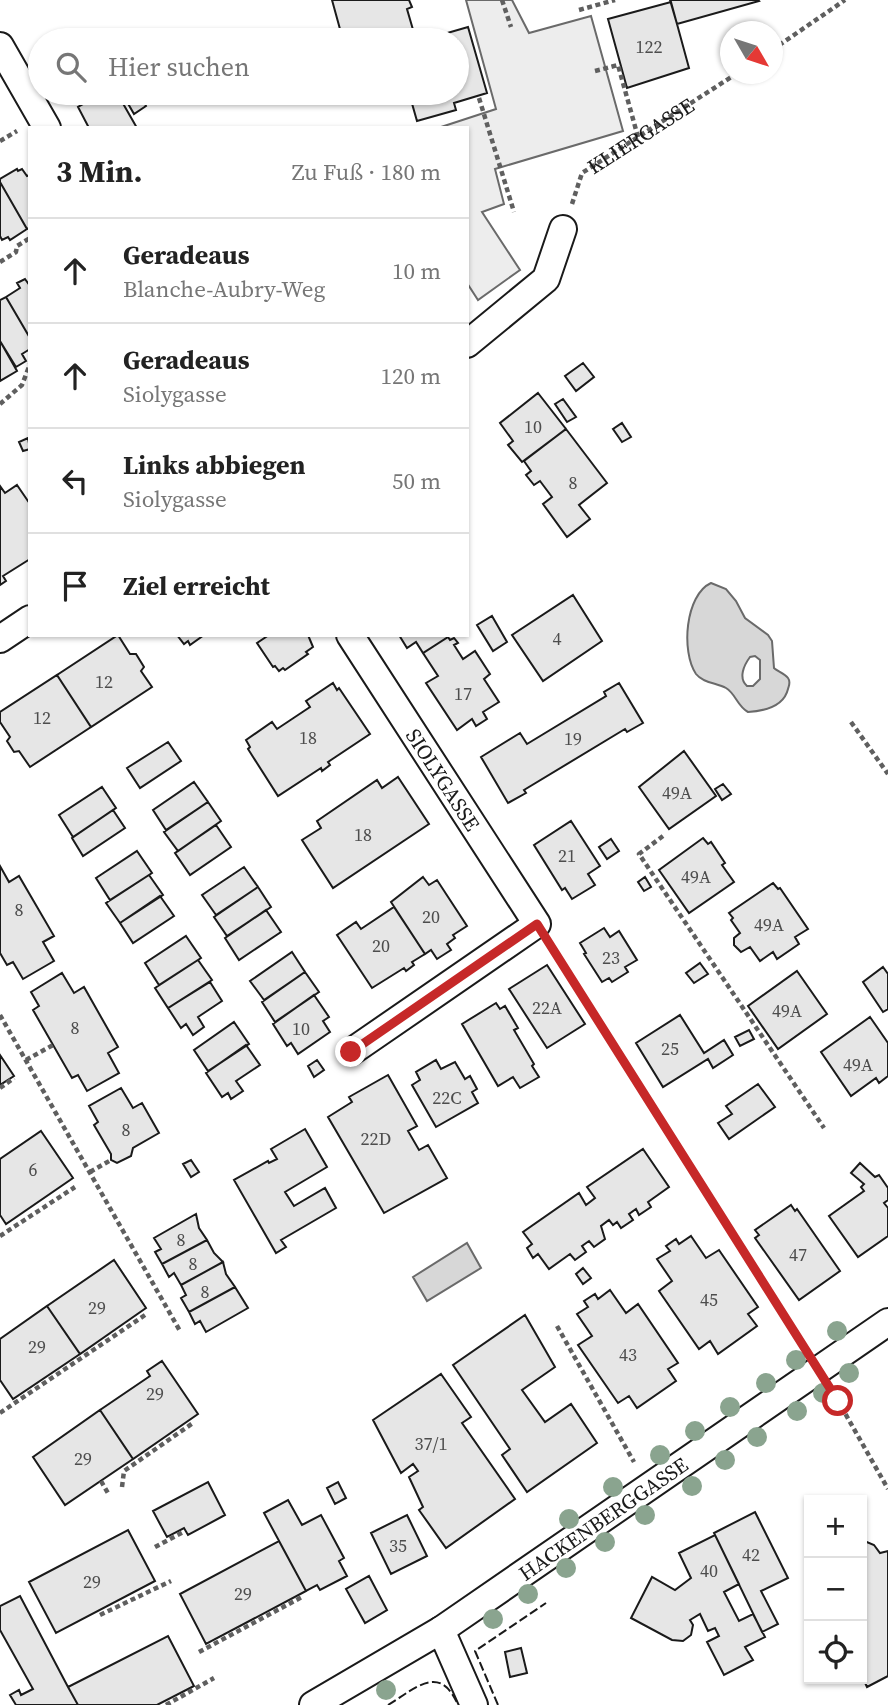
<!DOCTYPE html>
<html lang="de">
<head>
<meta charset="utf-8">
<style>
  :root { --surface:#fff; --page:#f6f6f6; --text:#222; --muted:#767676; --line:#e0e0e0 }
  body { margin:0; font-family:"Source Serif 4",serif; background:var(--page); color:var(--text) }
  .controls { position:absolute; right:21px; bottom:21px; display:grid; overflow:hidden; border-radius:0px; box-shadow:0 2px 5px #0004 }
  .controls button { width:63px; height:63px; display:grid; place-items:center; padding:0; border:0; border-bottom:2px solid var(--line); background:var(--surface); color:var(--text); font:35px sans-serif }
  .compass { position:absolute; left:720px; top:21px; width:63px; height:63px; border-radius:50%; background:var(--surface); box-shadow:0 2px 5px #0004; rotate:129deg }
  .stop { position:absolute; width:21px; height:21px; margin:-16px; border:5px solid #c62828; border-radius:50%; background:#fff }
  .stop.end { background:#c62828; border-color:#fff; box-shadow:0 2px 7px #0008 }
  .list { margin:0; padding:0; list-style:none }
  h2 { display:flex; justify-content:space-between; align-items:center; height:91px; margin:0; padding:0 28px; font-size:30px }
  h2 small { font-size:23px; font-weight:400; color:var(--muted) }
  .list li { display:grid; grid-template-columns:46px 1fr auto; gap:21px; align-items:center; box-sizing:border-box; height:105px; padding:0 28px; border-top:2px solid var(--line) }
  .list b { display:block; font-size:26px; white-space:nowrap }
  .list p { margin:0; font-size:23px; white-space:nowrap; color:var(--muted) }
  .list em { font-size:23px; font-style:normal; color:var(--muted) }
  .icon { flex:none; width:38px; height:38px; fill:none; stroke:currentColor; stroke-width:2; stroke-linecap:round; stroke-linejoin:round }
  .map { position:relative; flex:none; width:888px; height:1705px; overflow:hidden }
  .search { position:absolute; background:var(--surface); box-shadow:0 2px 5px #0004; left:28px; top:28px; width:441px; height:77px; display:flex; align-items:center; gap:18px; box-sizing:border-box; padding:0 24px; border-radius:38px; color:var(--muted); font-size:26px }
  .panel { position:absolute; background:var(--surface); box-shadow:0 2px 5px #0004; left:28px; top:126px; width:441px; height:511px; border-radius:0px }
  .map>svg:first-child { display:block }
  .built { fill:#ededed; stroke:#6a6a6a; stroke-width:2 }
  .water { fill:#d7d7d7; stroke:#6a6a6a; stroke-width:2; fill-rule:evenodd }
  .building { fill:#e6e6e6; stroke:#1a1a1a; stroke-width:2 }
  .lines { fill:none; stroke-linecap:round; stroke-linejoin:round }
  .street-casing { stroke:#1a1a1a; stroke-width:30 }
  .path { stroke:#5f5f5f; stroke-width:4.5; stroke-dasharray:5 3.5; stroke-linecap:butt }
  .street { stroke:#fff; stroke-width:26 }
  .fence { stroke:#1a1a1a; stroke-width:2; stroke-dasharray:9 3.5; stroke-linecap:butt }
  .tree { fill:#8aa48f }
  .route { stroke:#c62828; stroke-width:9 }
  .labels { text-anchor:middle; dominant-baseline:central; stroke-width:5; stroke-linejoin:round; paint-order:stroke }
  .number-label { font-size:18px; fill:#4d4d4d }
  .street-label { font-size:21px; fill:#1a1a1a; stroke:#fff }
</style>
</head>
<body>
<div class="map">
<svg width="888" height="1705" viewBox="0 0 888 1705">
  <rect width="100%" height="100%" fill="#fff"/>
  <path class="built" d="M466,0H512L529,33L591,16L623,131L495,169L504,204L482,212L520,270L478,300L467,283V128H438L496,109Z"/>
  <path class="water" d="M711,583L726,589L736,601L745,618L768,635L772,641L774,668C777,671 785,674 788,678C791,682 789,685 788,689C784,706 764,711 748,712C737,706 736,694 726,688C717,683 703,683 696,674C681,652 685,595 711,583ZM755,656L760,660V679L753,686H747C738,678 744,665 750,657Z
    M467,1243L481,1268L427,1301L413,1277Z"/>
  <path class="building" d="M332,0H409L412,7L407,9L416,40H343Z
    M670,0H758L759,1L677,24Z
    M671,2L689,68L627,88L608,19Z
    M468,27L487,93L454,103L456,110L417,121L409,93H457V40H423Z
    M103,93H117L137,128H89L78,107Z
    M122,93H139L146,106L134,114Z
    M17,169L18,171L22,169L27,176L30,175V228L27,229L0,182V179Z
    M0,182L27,229L10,240L8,237L2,240L0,236Z
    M25,279L30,286V338L6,297L20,288L17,283Z
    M6,297L30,338V349L22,354L26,361L16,367L0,341V300Z
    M0,341L17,371L0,381Z
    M583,363L594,377L576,391L565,376Z
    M538,393L566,429L522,462L508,445L513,441L500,423Z
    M563,399L576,417L567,422L555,404Z
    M622,423L631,437L622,442L613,429Z
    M566,429L607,483L579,505L590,519L567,537L543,504L552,497L540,481L534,485L526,475L531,471L524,461Z
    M28,438L30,449L23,451L19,442Z
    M17,485L30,504V559L3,576L6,581L0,585V486L5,493Z
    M573,595L602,641L543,681L512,635Z
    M492,616L507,642L493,651L477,625Z
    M118,635L130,654H136L144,667L141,671L152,687L91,727L57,675Z
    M177,635H204L190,645L188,641L184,644Z
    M269,635H308L313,647L306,652L308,654L285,670L283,668L279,671L275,666L273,667L257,643Z
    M399,635H451L423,653L416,642L407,648Z
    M448,637L450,640L454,638L458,643L454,645L463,659L475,651L490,674L484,679L499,702L483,712L487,719L476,726L472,719L457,730L426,683L438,676L423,653Z
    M57,675L91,727L30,767L19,751L14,752L7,741L10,737L0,722V712Z
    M333,683L337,690L339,688L370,734L328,762L330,765L322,771L321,768L278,796L248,749L250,747L246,740L272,722L277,729L310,707L306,701Z
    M619,683L643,723L627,732L625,729L524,790L526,793L508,803L481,757L520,733L527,744L606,696L604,692Z
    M168,742L181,761L140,788L127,768Z
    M684,751L716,796L669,829L639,787Z
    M398,777L429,824L333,888L302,840L321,828L317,821L377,780L382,788Z
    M194,782L208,802L166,830L153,810Z
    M723,784L731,794L722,800L715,789Z
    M102,787L116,808L73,837L59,815Z
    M208,802L221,821L178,851L164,832Z
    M113,810L125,828L83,856L72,838Z
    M571,821L600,866L588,874L595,885L572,899L565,888L562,890L534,845Z
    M216,825L231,847L190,875L175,853Z
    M703,838L708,844L711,842L725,863L722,865L734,882L689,913L659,870Z
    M611,839L619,851L607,859L599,847Z
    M137,851L152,873L110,900L96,878Z
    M0,866L9,882L19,876L54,936L43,942L54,961L23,979L13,962L7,965L0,953Z
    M244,867L258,887L216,915L202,895Z
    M149,875L163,895L120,923L106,903Z
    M423,877L429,885L437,880L467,926L453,935L455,938L447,944L451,950L437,959L431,950L425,954L391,902Z
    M645,877L651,887L644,891L638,882Z
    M773,883L778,889L780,888L808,929L795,937L799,944L777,959L773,952L760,961L750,947L741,952L734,945V938L740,933L731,920L733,918L729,913Z
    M258,887L271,907L227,936L214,917Z
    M160,896L174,916L133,943L120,923Z
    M394,907L425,954L412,962L414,965L406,971L404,968L372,988L337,935L356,922L361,929Z
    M266,910L281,932L239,960L225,938Z
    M604,928L610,937L619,931L637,960L625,967L628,972L612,982L609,978L602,982L584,954L586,953L580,943Z
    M186,936L201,958L159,985L145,963Z
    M292,952L305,972L264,1000L250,981Z
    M198,960L212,980L168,1008L155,988Z
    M700,963L708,974L694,983L686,973Z
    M547,965L585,1024L547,1048L509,989Z
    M883,967L888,974V1009L883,1012L863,982Z
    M797,971L827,1014L778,1049L748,1006Z
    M305,972L319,992L275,1022L262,1002Z
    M62,973L74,993L84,987L118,1047L108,1053L119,1073L87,1091L78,1075L72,1078L33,1010L39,1006L31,992Z
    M210,982L222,1001L198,1017L204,1027L193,1035L186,1024L181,1028L168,1008Z
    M314,995L329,1017L323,1021L330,1032L298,1054L291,1043L287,1046L273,1024Z
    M496,1003L500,1009L505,1006L518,1028L514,1030L534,1064L532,1066L539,1077L520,1088L513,1077L498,1086L462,1024Z
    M680,1015L704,1053L724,1040L733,1055L713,1068L708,1059L663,1087L636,1043Z
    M870,1017L888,1043V1076L879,1083L876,1078L851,1096L821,1052Z
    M234,1022L249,1044L208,1071L194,1050Z
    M749,1030L754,1039L740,1046L735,1037Z
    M246,1045L260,1065L236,1081L243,1091L231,1099L228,1093L222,1097L206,1073Z
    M0,1055L14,1076L0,1085Z
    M317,1060L324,1070L314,1077L308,1066Z
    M436,1060L441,1069L455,1062L465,1079L470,1076L477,1089L472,1092L478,1103L436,1127L412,1085L420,1080L416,1072Z
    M388,1075L417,1126L408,1131L419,1150L428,1145L447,1178L384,1213L328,1117L352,1102L349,1097Z
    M758,1084L775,1107L729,1139L718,1123L732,1114L726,1106Z
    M121,1088L133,1108L142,1103L159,1133L133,1148L131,1156L117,1163L111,1160V1154L94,1125L98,1122L89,1106Z
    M305,1129L327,1167L285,1192L294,1206L325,1188L336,1208L281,1240L286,1247L276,1253L234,1180L268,1161L269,1163L277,1159L271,1149Z
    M41,1131L73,1178L6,1224L0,1215V1159Z
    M643,1149L669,1187L648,1202L651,1207L639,1215L636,1209L629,1214L633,1220L621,1228L617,1222L613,1225L609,1220L601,1226L605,1239L594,1247L589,1241L582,1246L586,1252L575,1260L570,1254L549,1269L538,1254L533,1258L527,1248L532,1244L523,1232L579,1193L586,1205L595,1198L587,1187Z
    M191,1160L199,1172L191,1177L183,1164Z
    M860,1163L875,1177L879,1175L888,1188V1200L884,1203L888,1208V1236L858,1257L829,1216L864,1191L861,1187L864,1184L851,1173Z
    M791,1205L795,1211L797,1209L840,1271L799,1300L755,1238L759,1235L755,1230Z
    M196,1214L199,1228L207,1240L162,1264L155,1252L161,1249L154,1238Z
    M691,1236L706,1258L719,1250L758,1307L748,1314L757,1326L718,1354L710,1341L699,1349L659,1291L672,1281L657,1259L670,1251L666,1246L676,1239L679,1244Z
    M207,1240L214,1253L223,1262L181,1285L174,1273L169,1277L162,1264Z
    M114,1260L146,1308L80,1354L47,1306Z
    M223,1262L226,1274L235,1287L189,1312L181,1298L186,1295L181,1285Z
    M583,1268L591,1278L583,1284L576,1274Z
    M235,1287L248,1308L206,1332L200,1321L195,1324L189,1312Z
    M610,1290L626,1313L638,1304L678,1363L668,1369L676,1381L637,1408L629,1396L618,1403L578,1345L592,1336L577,1314L588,1307L584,1301L595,1294L598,1299Z
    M47,1306L80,1354L13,1399L0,1380V1339Z
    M525,1315L555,1367L522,1390L545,1422L571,1404L597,1443L527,1492L502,1455L510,1449L453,1365Z
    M162,1361L198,1414L133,1459L100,1410L150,1376L147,1371Z
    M441,1374L471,1417L462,1423L515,1499L446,1548L419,1510L423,1507L409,1477L418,1471L413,1464L401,1473L373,1420Z
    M100,1410L133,1459L65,1505L33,1457Z
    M208,1482L225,1515L188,1535L184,1528L167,1537L153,1511Z
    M338,1482L346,1498L335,1504L327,1488Z
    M288,1500L302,1525L321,1515L344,1558L339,1561L347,1576L320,1590L317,1585L306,1591L264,1513Z
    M755,1512L788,1578L761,1591L778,1624L762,1632L714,1533Z
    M407,1515L427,1556L391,1574L371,1533Z
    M128,1530L155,1581L56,1633L29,1582Z
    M715,1535L739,1584L724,1592L739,1621L753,1614L765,1637L745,1647L753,1660L724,1675L707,1642L719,1636L715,1628L708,1631L700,1614L690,1620L693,1625L691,1635L683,1641L672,1640L631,1618L652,1577L675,1590L691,1578L679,1553Z
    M862,1540L874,1545L880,1553L888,1551V1676L867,1687L862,1676Z
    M279,1541L306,1591L206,1644L180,1594Z
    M369,1576L387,1610L365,1623L346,1589Z
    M20,1596L68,1687L78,1705H16L10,1695L19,1690L21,1695L33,1689L0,1630V1606Z
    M168,1636L194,1686L157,1705H78L68,1687Z
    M521,1648L527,1673L510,1677L505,1652Z"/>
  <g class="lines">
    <g class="street-casing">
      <g id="street">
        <path d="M0,46L47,128"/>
        <path d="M467,344L546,279L563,229"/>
        <path id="s2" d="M350,635L537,924L351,1052"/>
        <path d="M0,639L30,619"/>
        <path d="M441,1630L474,1705"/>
        <path id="s3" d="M313,1705L441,1630L888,1322"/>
      </g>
    </g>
    <g class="path">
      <path d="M502,0L511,27"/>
      <path d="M579,10L615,0"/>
      <path d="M772,50L845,0"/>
      <path d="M595,71L618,65L638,137"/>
      <path d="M479,98L514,212"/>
      <path d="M0,141L17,131"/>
      <path id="s1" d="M572,204L582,173L736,74"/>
      <path d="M0,262L16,252L17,246L30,238"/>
      <path d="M0,404L22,385L30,364"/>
      <path d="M851,722L888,774"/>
      <path d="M663,836L639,854L824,1128"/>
      <path d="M550,945L805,1346"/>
      <path d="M0,1015L180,1331"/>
      <path d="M26,1060L53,1045"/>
      <path d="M0,1088L14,1078"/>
      <path d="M90,1172L111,1160"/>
      <path d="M0,1236L75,1187"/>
      <path d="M557,1326L634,1462"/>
      <path d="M833,1392L888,1489"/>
      <path d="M0,1413L145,1315"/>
      <path d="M101,1481L109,1495"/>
      <path d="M122,1487L124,1471L193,1423"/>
      <path d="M155,1547L185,1531"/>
      <path d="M100,1615L171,1581"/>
      <path d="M199,1652L302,1597"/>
      <path d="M166,1705L214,1678"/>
    </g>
    <use href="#street" class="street"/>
    <path class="fence" d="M388,1705C416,1688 440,1663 458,1705
      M498,1705L475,1651L546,1603"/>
  </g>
  <g class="tree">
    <circle cx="837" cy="1331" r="10"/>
    <circle cx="796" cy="1360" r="10"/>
    <circle cx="849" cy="1373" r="10"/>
    <circle cx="766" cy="1383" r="10"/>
    <circle cx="823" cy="1393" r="10"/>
    <circle cx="730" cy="1407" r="10"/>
    <circle cx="797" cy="1411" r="10"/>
    <circle cx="695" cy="1431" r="10"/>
    <circle cx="757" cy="1437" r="10"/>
    <circle cx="660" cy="1455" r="10"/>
    <circle cx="725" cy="1460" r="10"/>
    <circle cx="692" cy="1486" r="10"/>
    <circle cx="613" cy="1487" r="10"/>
    <circle cx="645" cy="1515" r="10"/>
    <circle cx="569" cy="1519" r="10"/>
    <circle cx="605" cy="1542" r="10"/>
    <circle cx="566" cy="1568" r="10"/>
    <circle cx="528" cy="1594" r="10"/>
    <circle cx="493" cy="1619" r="10"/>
    <circle cx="386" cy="1690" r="10"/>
  </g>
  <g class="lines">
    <path class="route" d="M351,1052L537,924L838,1401"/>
  </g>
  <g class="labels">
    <g class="number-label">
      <text x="649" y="46">122</text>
      <text x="533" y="426">10</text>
      <text x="573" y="482">8</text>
      <text x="557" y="638">4</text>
      <text x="104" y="681">12</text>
      <text x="463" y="693">17</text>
      <text x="42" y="717">12</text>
      <text x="308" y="737">18</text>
      <text x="573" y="738">19</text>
      <text x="677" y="792">49A</text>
      <text x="363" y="834">18</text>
      <text x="567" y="855">21</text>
      <text x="696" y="876">49A</text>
      <text x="19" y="909">8</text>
      <text x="431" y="916">20</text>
      <text x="769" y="924">49A</text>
      <text x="381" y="945">20</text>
      <text x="611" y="957">23</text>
      <text x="547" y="1007">22A</text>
      <text x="787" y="1010">49A</text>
      <text x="75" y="1027">8</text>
      <text x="301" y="1028">10</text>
      <text x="670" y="1048">25</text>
      <text x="858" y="1064">49A</text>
      <text x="447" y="1097">22C</text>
      <text x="126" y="1129">8</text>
      <text x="376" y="1138">22D</text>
      <text x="33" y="1169">6</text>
      <text x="181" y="1239">8</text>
      <text x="798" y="1254">47</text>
      <text x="193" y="1263">8</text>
      <text x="205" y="1291">8</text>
      <text x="709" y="1299">45</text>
      <text x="97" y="1307">29</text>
      <text x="37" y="1346">29</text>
      <text x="628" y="1354">43</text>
      <text x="155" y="1393">29</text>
      <text x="431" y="1443">37/1</text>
      <text x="83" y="1458">29</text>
      <text x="398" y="1545">35</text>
      <text x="751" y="1554">42</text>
      <text x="709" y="1570">40</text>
      <text x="92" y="1581">29</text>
      <text x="243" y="1593">29</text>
    </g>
    <g class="street-label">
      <text stroke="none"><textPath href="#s1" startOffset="102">KLIERGASSE</textPath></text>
      <text stroke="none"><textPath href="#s2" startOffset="172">SIOLYGASSE</textPath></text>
      <text stroke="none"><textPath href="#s3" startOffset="345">HACKENBERGGASSE</textPath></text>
    </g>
  </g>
</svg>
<div class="controls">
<button>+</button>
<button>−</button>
<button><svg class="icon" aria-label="locate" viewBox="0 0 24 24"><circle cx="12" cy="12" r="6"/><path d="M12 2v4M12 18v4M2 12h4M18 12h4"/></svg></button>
</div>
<svg class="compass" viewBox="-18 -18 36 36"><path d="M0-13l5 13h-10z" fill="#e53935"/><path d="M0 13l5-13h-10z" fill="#767676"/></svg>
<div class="stop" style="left:838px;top:1401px"></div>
<div class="stop end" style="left:351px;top:1052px"></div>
<div class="search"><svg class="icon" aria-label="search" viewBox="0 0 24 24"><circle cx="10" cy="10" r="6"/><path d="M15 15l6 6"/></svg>Hier suchen</div>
<section class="panel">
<h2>3 Min.<small>Zu Fuß · 180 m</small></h2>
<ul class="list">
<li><svg class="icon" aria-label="ahead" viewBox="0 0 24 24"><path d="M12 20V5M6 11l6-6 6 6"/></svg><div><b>Geradeaus</b><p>Blanche-Aubry-Weg</p></div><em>10 m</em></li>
<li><svg class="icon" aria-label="ahead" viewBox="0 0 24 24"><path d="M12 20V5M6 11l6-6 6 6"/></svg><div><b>Geradeaus</b><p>Siolygasse</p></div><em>120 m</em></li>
<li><svg class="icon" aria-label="left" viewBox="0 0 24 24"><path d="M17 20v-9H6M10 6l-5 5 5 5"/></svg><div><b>Links abbiegen</b><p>Siolygasse</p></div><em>50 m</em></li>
<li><svg class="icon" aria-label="arrive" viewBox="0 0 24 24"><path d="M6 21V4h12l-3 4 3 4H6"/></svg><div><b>Ziel erreicht</b></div></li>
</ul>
</section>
</div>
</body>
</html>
